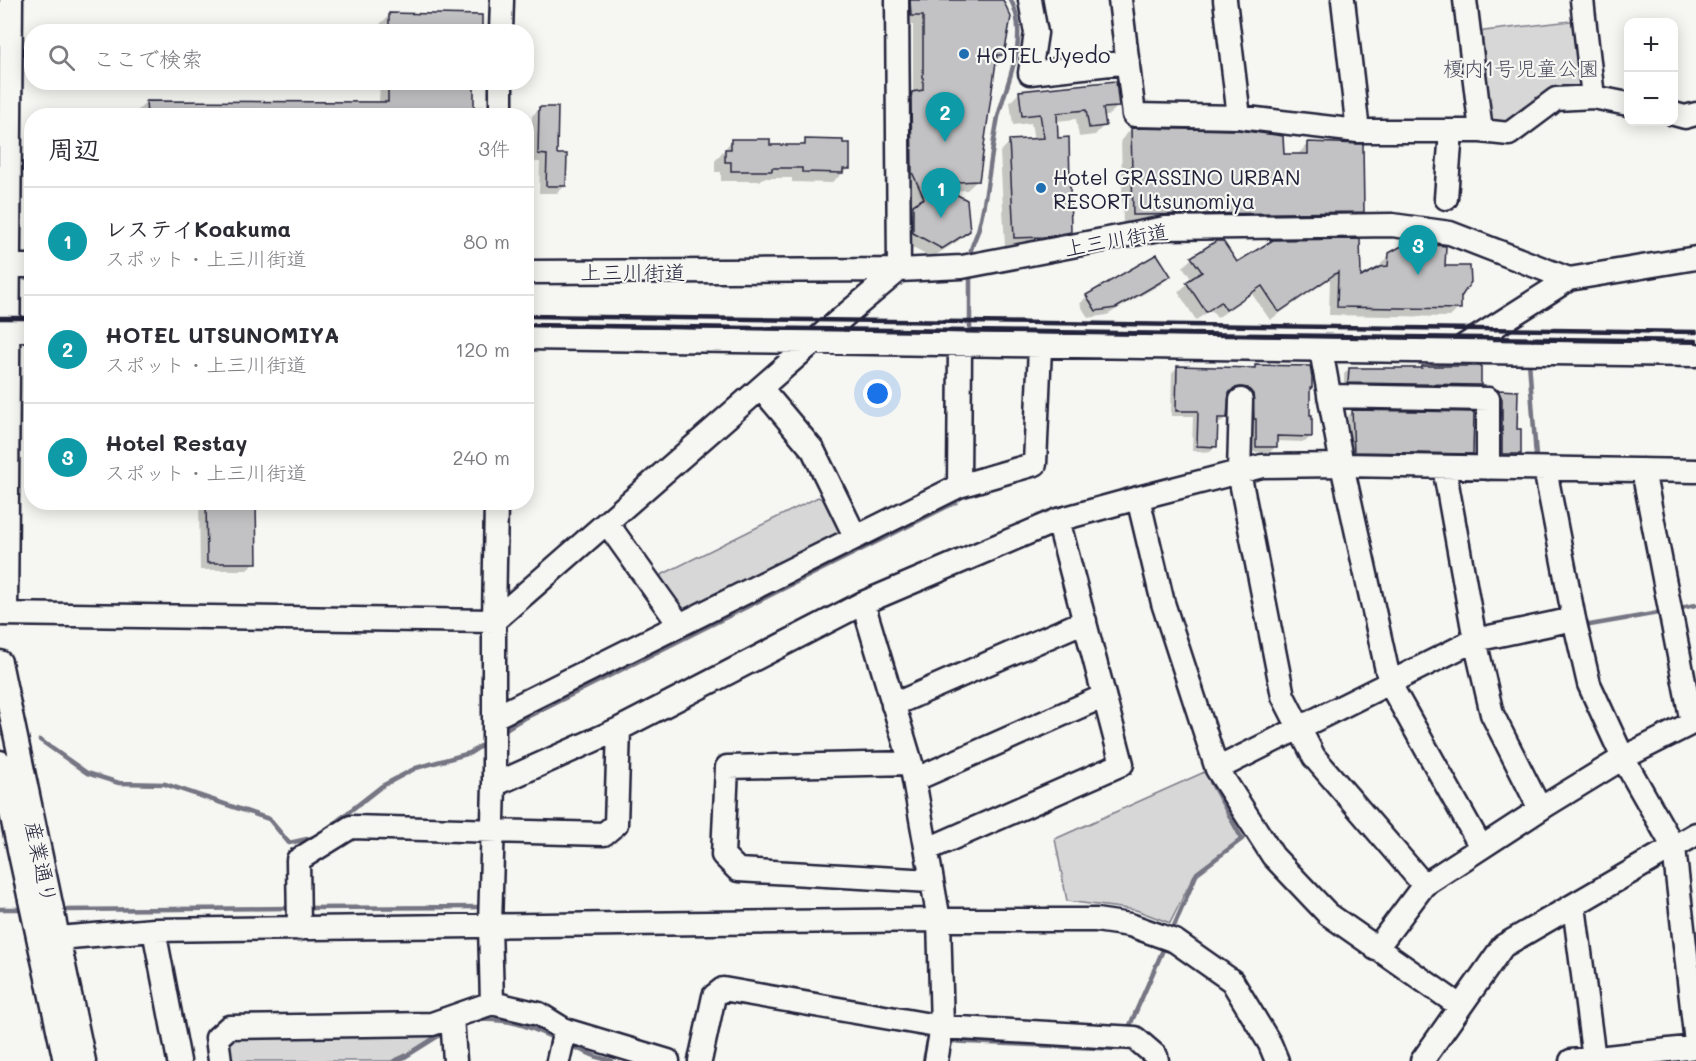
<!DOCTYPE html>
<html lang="ja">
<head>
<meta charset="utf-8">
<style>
  :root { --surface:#fff; --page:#f7f7f7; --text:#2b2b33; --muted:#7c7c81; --line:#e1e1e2; --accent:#1f6fb2 }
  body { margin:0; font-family:Mali,"Klee One",sans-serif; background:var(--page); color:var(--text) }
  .controls { position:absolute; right:18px; top:18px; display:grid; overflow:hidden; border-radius:12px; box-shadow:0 3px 15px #0003 }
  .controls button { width:54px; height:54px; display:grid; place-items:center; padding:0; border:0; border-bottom:2px solid var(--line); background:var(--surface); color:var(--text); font:30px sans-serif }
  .you { position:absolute; left:878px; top:394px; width:21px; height:21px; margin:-15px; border:4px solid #fff; border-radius:50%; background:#1a73e8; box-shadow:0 0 0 9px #1a73e833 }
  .badge { display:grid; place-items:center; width:39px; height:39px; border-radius:50%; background:var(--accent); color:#fff; font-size:20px; font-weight:700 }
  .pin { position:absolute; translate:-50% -50px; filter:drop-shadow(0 2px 3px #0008) }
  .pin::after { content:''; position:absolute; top:32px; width:21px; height:18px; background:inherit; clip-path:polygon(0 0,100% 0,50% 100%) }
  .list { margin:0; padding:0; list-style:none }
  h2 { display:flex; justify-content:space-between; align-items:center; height:78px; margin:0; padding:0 24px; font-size:26px }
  h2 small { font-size:20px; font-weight:400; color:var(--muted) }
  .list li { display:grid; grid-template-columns:39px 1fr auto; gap:18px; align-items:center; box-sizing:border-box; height:108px; padding:0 24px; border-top:2px solid var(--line) }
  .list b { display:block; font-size:22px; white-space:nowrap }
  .list p { margin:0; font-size:20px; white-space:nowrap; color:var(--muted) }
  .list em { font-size:20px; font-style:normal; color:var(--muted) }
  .icon { flex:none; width:33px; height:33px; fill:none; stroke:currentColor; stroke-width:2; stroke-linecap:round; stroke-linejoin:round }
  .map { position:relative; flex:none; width:1696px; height:1061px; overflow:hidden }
  .search { position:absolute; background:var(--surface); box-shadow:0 3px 15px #0003; left:24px; top:24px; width:510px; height:66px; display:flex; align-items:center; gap:15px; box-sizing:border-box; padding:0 21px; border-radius:24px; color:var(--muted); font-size:22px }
  .panel { position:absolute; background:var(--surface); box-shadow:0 3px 15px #0003; left:24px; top:108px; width:510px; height:402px; border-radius:24px }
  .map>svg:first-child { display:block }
  .green { fill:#d7d7d7; stroke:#7c7c89; stroke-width:1.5 }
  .shadow { fill:#0003 }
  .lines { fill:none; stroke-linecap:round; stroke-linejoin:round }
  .stream { stroke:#757583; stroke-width:4.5 }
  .river { stroke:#adadb3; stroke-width:27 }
  .building { fill:#c2c2c4; stroke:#22223b; stroke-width:1.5 }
  .minor-casing { stroke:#22223b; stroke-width:27 }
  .minor { stroke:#f6f6f2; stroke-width:22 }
  .rail { stroke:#22223b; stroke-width:4.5 }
  .poi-dot { fill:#1f6fb2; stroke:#f6f6f2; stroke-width:2 }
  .labels { text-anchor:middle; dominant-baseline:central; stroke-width:4.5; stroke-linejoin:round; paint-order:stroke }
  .poi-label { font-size:21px; fill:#22223b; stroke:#f6f6f2; text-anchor:start }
  .park-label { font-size:21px; fill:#4f4f62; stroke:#f6f6f2 }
  .street-label { font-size:21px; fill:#22223b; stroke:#f6f6f2 }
</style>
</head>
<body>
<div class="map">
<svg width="1696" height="1061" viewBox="0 0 1696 1061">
  <rect width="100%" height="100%" fill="#f6f6f2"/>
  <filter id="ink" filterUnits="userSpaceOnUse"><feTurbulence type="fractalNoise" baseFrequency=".0167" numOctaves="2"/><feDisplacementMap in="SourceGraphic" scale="12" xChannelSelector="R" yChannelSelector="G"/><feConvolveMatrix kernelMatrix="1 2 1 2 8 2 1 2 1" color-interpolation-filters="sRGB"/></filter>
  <g filter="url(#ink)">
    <path class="green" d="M1579,20L1585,92L1504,125H1492L1476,32Z
      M818,497L829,502L843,528L839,538L686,615L658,586L661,575Z
      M1209,770L1246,837L1194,875L1170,923L1136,910L1067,901L1055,839Z
      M437,1033L421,1047L391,1061H225L224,1044L233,1036Z"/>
    <path class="shadow" d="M899,0H1002L1003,54L995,62L978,180L967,190L948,191L968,231L958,241L931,258L904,243L903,217L913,207L902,183V104L913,93V25L901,26Z
      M390,15L481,32H380V24Z
      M380,82H473V106H486V116H138L137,111L147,102L379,103Z
      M1020,92L1118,106L1108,116H1103L1104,125L1095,135L1079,137L1076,119L1056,121L1070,232L1060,241L1005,247L1000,152L1010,142L1034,140L1031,123L1013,125L1010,102Z
      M540,108L565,186L557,193H539L540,162H531L532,116Z
      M1131,129L1282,155L1298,154L1308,144L1362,211L1352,222L1123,225L1121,140Z
      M732,140L768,146L800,147L806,141L848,169L831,183L792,182V178H763L760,181H721V172H715V161Z
      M1273,242L1360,280L1380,268L1381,264L1390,254L1444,268L1459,308L1450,317L1329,315L1330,279L1270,320L1252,294L1217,318L1211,310L1196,320L1178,292L1192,280L1183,267L1192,258L1237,264Z
      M1169,276L1161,284L1107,315L1088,318L1080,304L1087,296Z
      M1178,367L1253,369L1256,367L1309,389L1311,436L1305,442L1275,441V447L1270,452H1251L1249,406L1236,391L1228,393L1226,417L1220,423H1216V446L1210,452L1192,451L1193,416H1171L1172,373Z
      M1349,369L1479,385L1474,390L1344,387V374Z
      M1499,392H1516V431L1519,453L1514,458H1497L1494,397Z
      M1353,411L1471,453L1466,458L1350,456L1348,416Z
      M199,502H255V562L247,570H200Z"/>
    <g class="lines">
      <path class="stream" d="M970,257C970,246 977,237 979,227C988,191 991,153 998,117C1007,80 1030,38 1011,0
        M970,338V272
        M1531,361H1529L1536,457
        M1675,609L1696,605
        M1584,626L1664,612
        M501,732L517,722L956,502
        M40,740L87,773L119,783L165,784L269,819L289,843L316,837
        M323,832L382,786L416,768L470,753L487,742
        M306,908L484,907
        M0,909H25
        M60,910L292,908
        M1171,933L1197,873L1242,839L1211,782L1216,779
        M476,1020C509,1018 526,1025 556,1039
        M1127,1032L1166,943
        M947,1041L1119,1049L1121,1045
        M569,1045L597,1057L612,1061
        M395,1061L403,1058L446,1031
        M924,1061L928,1041H932"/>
      <path class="river" d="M1693,1061H1696"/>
    </g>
    <path class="building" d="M910,0H1003L1011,17L1004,55H997L979,181L935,183L967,200L970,231L942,249L913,233V205L924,198L912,172L911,98L912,92L923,90V16H911Z
      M389,13L482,15V32H389Z
      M1116,81L1119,107L1103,108L1106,126L1089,128L1086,110L1057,113L1058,138L1069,137L1071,232L1045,237L1014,238L1009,140L1044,138L1040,114L1022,116L1019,91Z
      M388,82H474V116H147L146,101L388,102Z
      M539,107H558L557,154H567L566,186H546L547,155L538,154Z
      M1131,128L1238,130L1283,136L1284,154H1308V142L1363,144L1364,212L1133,215Z
      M731,139H770V145H805V139L843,140V143H850V169H843V173L802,172V168H772V171H731V162H725V149H731Z
      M1360,239L1361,277L1380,267L1388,266L1389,253L1407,243L1446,246L1445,266H1470L1471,282L1461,297V309L1337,307L1338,272L1279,312L1262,286L1226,310L1221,302L1206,312L1186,282L1202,272L1191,257L1216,241H1223L1237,262L1273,240Z
      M1157,254L1171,276L1116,308L1096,311L1086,295Z
      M1255,365L1310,366L1312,378V388H1310V415H1312V437L1277,436V447H1256V419H1254L1253,394L1248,388L1241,387L1234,388L1229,393L1227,418H1218L1217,447L1197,446L1198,411H1176L1177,366L1255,368Z
      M1422,366H1481V385L1348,383L1349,368H1422Z
      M1498,390L1518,391L1517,429H1521V454H1502V399Z
      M1352,410L1474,412L1473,454L1354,452Z
      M206,502H256L257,563H207Z"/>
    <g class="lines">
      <g class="minor-casing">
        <path id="minor" d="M1030,0L1036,33L1030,73L1128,62
          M1120,0L1134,115L1239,117L1358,131H1481L1509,134L1556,99L1593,97L1628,104
          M1225,0L1239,117
          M1343,0L1358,131
          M1465,0L1481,131
          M1582,0L1593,97
          M501,32L502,0
          M1674,114L1685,117L1696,114
          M501,116V82
          M1446,198L1451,131
          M0,266H32
          M526,272L899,270L962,267L1165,228L1392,225L1450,233L1569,279L1696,258
          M0,329L32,330
          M526,338L1696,355
          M1321,350L1342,465L1390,684L1481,847
          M1456,351L1569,279
          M761,388L813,450L855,536
          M1329,396L1488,399V468
          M1241,400L1239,472L1283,696L1314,757L1424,885
          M1444,467L1475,640L1492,714L1540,809
          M1545,469L1574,619L1589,684L1623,758L1674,848L1696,1043
          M1643,470L1692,723
          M959,486L1035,464L1040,347
          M1138,498L1163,603L1217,769L1273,856L1328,914L1460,1006
          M607,523L679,624
          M863,603L911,763L939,920L942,1027L936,1061
          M0,614L494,621L496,502
          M6,614L11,0
          M0,662L84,1061
          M893,705L1085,621
          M495,717L959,486L960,346
          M0,762L65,1061
          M911,763L727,767L723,855L738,870L931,881
          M1217,769L1475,640L1574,619
          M914,780L1104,696
          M494,785V621L812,343L899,270L897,0
          M928,849L1122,764L1058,520
          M1574,906L1594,1059
          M299,929L298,860L351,827L604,834L616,824L619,729
          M154,930L179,1061
          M39,942L58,938L154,930L939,920H1096L1130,925L1175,941L1232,981L1270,1044L1277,1061
          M1376,949L1424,885L1548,804L1623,758L1696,721
          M452,1017L455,1061
          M220,1061L217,1038L229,1027L432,1024L492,1003
          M558,1061L565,1030
          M668,1061L565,1030L539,1014L492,1003L490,925L494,785L619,729L863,603L1058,520L1138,498L1262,466L1342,465L1696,471
          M700,1061L714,996L723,989L942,1027L1135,1038L1156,1056L1157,1061
          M1422,1061L1503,946L1696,834
          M1571,1061L1696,1047"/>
      </g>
      <use href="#minor" class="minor"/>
      <path class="rail" d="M526,316L1696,332
        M0,318H32
        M526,325L1696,341"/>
    </g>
  </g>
  <g class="poi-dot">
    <circle cx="964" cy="54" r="6"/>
    <circle cx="1041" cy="188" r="6"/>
  </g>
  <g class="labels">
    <g class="poi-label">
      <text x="976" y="54">HOTEL Jyedo</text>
      <text x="1053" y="176">Hotel GRASSINO URBAN<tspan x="1053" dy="24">RESORT Utsunomiya</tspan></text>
    </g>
    <g class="park-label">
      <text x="1521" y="67">榎内1号児童公園</text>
    </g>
    <g class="street-label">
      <text transform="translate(1116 239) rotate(-10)">上三川街道</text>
      <text x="633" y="271">上三川街道</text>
      <text transform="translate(42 862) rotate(78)">産業通り</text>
    </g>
  </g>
</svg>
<div class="controls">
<button>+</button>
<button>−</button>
</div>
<div class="you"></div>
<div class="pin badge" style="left:941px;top:218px;background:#0f9aa8">1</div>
<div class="pin badge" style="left:945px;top:142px;background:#0f9aa8">2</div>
<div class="pin badge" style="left:1418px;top:275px;background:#0f9aa8">3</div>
<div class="search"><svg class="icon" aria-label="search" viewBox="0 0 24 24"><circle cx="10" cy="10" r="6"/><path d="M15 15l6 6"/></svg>ここで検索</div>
<section class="panel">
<h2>周辺<small>3件</small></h2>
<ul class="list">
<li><span class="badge" style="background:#0f9aa8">1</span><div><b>レステイKoakuma</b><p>スポット · 上三川街道</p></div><em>80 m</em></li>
<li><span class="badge" style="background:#0f9aa8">2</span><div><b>HOTEL UTSUNOMIYA</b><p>スポット · 上三川街道</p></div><em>120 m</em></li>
<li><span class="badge" style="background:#0f9aa8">3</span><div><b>Hotel Restay</b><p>スポット · 上三川街道</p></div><em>240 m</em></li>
</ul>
</section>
</div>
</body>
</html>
